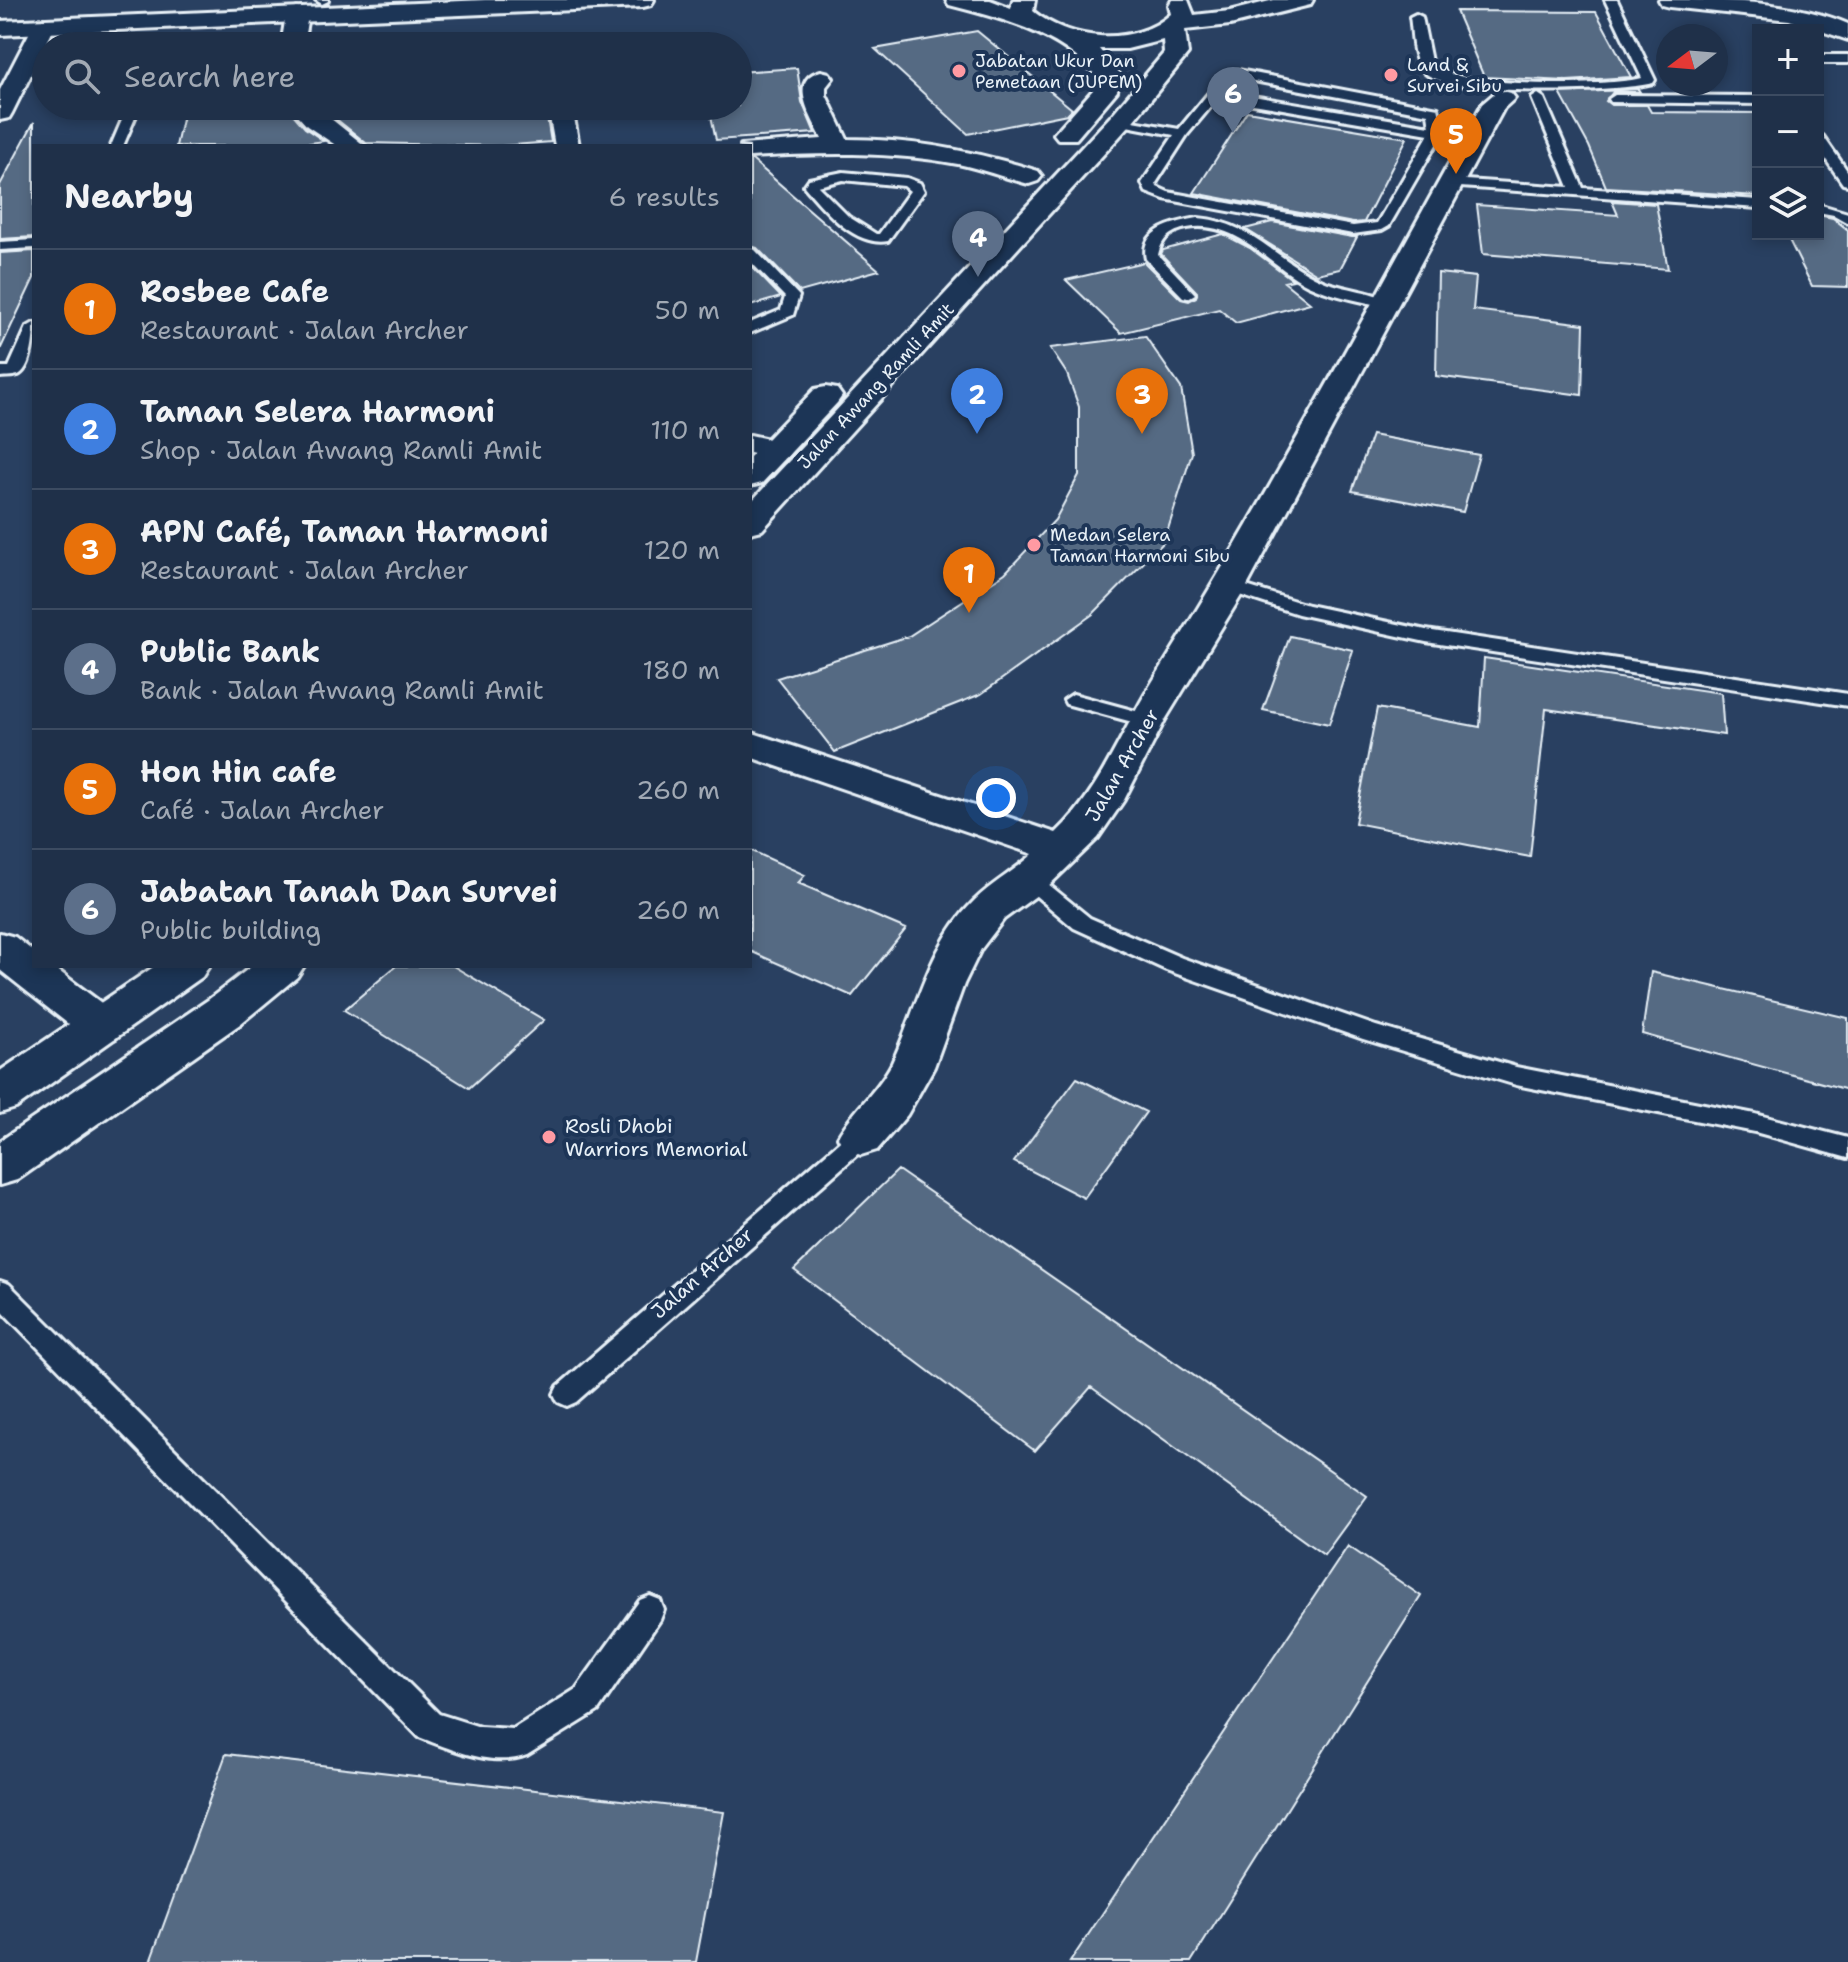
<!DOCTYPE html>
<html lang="en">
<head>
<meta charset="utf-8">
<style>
  :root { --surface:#1f3049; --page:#273850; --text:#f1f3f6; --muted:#a1a9b4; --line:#3c4b61; --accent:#bca0f2 }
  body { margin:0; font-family:"Shantell Sans",sans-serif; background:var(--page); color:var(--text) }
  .controls { position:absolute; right:24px; top:24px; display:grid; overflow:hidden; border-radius:0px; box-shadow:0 4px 12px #0003 }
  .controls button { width:72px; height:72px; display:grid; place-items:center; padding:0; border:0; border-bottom:2px solid var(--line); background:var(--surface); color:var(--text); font:40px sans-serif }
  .compass { position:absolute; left:1656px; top:24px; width:72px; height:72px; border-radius:50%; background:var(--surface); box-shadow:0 4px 12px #0003; rotate:254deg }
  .you { position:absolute; left:996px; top:798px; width:28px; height:28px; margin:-20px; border:6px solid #fff; border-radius:50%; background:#1a73e8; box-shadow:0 0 0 12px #1a73e833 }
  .badge { display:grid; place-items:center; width:52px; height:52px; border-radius:50%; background:var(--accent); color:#fff; font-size:26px; font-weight:700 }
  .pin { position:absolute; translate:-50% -66px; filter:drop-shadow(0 2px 4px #0008) }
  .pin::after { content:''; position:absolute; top:42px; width:28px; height:24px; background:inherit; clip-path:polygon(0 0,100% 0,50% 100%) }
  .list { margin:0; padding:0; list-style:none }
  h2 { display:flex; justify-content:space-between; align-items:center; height:104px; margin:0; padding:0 32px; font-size:34px }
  h2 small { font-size:26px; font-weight:400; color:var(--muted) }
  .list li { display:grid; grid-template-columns:52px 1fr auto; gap:24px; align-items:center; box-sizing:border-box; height:120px; padding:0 32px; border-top:2px solid var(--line) }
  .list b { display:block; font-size:30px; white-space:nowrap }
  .list p { margin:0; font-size:26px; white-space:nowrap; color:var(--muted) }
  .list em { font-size:26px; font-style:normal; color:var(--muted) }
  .icon { flex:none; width:44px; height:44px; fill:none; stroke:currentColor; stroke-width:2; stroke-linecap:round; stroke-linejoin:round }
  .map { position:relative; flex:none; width:1848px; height:1962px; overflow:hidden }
  .search { position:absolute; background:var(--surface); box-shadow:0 4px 12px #0003; left:32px; top:32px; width:720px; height:88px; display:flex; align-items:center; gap:20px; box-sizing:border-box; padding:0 28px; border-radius:44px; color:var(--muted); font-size:30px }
  .panel { position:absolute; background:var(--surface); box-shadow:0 4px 12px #0003; left:32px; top:144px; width:720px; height:824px; border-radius:0px }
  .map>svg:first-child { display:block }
  .building { fill:#556a83; stroke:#e8f1f8; stroke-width:2 }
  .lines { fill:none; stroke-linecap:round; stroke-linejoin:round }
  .lane-casing { stroke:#e8f1f8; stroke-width:6 }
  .street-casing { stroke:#e8f1f8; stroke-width:6 }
  .secondary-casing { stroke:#e8f1f8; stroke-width:6 }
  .lane { fill:#1d3557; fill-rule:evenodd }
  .street { fill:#1d3557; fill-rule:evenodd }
  .secondary { fill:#1d3557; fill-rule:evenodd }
  .poi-dot { fill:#ff9aa2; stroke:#1d3557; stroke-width:3 }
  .labels { text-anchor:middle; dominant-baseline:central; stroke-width:8; stroke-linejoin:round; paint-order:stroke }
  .far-poi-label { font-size:18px; fill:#e8f1f8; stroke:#1d3557; text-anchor:start }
  .far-street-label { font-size:18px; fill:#e8f1f8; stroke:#1d3557 }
  .street-label { font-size:20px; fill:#e8f1f8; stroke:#1d3557 }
  .poi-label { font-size:20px; fill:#e8f1f8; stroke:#1d3557; text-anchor:start }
</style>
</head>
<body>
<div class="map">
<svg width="1848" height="1962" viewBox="0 0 1848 1962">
  <rect width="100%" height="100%" fill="#294061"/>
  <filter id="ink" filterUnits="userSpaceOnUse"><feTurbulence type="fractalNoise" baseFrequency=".0125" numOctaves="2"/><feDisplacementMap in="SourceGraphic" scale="16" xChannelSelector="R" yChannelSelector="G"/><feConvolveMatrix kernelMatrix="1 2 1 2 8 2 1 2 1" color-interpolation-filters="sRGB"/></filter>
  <g filter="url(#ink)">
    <path class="building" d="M1456,11L1596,12L1631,77L1567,81L1484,77Z
      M977,31L1072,109L1067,114L968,134L875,49Z
      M404,35V45L542,35L543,46H312V41Z
      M797,68L802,102L815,133L716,140L709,106H738V72Z
      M1638,89L1640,92H1613L1606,101L1611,105H1647L1651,112L1758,113V196L1606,187L1589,146L1560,93Z
      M185,106H286L305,128L324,141L290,146H176Z
      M320,106H545L551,142L501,146L366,143Z
      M1247,111L1407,138L1364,222L1353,223L1194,193Z
      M34,122V237L0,239V185Z
      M750,160H752L879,270L800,292L757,248L750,246Z
      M1612,201L1656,204L1668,269L1483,254L1477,205L1618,215Z
      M1818,215L1833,218L1848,230V287L1812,286L1786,234H1818Z
      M1272,222L1352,237H1357L1340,269L1317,274L1245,229Z
      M1223,234L1250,248L1293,280L1284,282L1310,303L1236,323L1219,309L1121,333L1066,280L1144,262L1181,299L1189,301L1196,297L1197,292L1161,254L1163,250Z
      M34,251V278L0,350V253Z
      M750,265L781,297L750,306Z
      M1438,273L1476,277L1473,310L1584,324L1582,395L1436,376Z
      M1145,336L1181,388L1192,453L1164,542L1093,614L981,694L835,752L777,678L909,636L1005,573L1055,520L1079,475V407L1067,374L1050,348Z
      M1372,435L1479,455L1463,512L1352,491Z
      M1290,636L1353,650L1329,724L1263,710Z
      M1484,658L1721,693L1724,735L1546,709L1530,857L1355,823L1377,708L1480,727Z
      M750,850L805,875L798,883L906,929L852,996L750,951Z
      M396,966H453L544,1020L469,1088L344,1010Z
      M1651,972L1848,1018V1090L1642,1034Z
      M1077,1078L1146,1112L1084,1198L1014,1162Z
      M898,1170L1367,1496L1324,1555L1091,1387L1035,1451L794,1270Z
      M1348,1546L1421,1596L1191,1962H1070Z
      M226,1754L724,1812L696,1962H150Z"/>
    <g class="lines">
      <g class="lane-casing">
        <path id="lane" d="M316,0H328V1L322,4Z
          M1605,0H1617L1655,80L1653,83C1617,92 1446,98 1423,71C1411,57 1413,33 1410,17L1416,14L1422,17L1432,66C1461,88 1605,87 1642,78Z
          M146,38L164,46H69L75,42Z
          M1818,55H1848V63H1818Z
          M1238,70L1438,108L1443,129L1482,138L1476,142L1441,136L1389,226L1382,230L1353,234L1164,199L1146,192L1142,183L1174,135L1116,124V118L1179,129L1225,73ZM1238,78L1428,114L1430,126L1223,91L1233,79ZM1218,98L1429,134L1377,223L1353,226L1168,192L1157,187L1156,183L1187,135Z
          M1538,94L1544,98L1583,188L1758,200V208L1446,186L1444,183L1451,179L1569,187L1532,98Z
          M1615,95L1758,96V104L1611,102L1609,99Z
          M128,106H140L123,146H111Z
          M1818,135L1823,136L1848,172V185L1843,184L1818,148Z
          M843,172L907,178L920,183L924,191L888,241C854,247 824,209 804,186L809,179ZM843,180L904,186L910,191L879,234H876L849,217L818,186Z
          M1818,204L1848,213V223L1834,215L1818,212Z
          M1198,218C1254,223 1276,261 1323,281C1342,289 1379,292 1393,303L1386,307C1360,301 1332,296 1308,285C1268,265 1237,219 1187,228C1171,231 1162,238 1158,255L1195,294L1188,298L1183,297L1146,259C1139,229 1176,222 1198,218Z
          M34,240V248L0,250V242Z
          M750,249L755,250L799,296L793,315L750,333V323L781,310L785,297L750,261Z
          M34,323C34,335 32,366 20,374C16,377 5,376 0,377V367H9L27,327Z
          M1230,581L1308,605L1426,630L1848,694V706L1426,642L1298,614L1224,590L1221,586Z
          M1073,694L1154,716L1157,720L1147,726L1066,704L1064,700Z
          M1030,873L1037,875L1090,918L1182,958L1376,1026L1516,1067L1755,1114L1848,1138V1158L1755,1132L1516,1085L1363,1039L1166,970L1074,928L1023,885L1020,880L1023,875Z
          M861,1128L869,1130L873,1137L869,1144L576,1402L567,1406L558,1402L554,1394L558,1386L853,1130Z
          M0,1281L9,1284L439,1714L480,1727L513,1729L576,1689L640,1600L650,1596L660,1600L664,1610L660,1620L598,1711L527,1755C494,1768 450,1749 419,1737L0,1309Z"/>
      </g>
      <g class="street-casing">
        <path id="street" d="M297,8L308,15L303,46H281L286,15Z
          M44,19L55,26L12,113L9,118L0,120V90L33,26Z
          M821,71L829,73L833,78L826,87V95L847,139C912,139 975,151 1038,171L1042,176L1038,181L1029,184C1005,178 982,169 958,164C889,151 820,153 750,157V146L741,145L822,139C813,119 786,80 821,71Z
          M1503,91L1511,93L1515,98L1504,108L1247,586L1165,720L1124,800L1098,838L1044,890L1004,919L981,949L964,984L934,1067L907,1115L877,1150L861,1155L845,1150L838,1137C853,1110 878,1091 892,1063C918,1007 929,944 975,900C992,883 1015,871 1033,854L750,757V732L1056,833C1100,792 1121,732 1153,681C1271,494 1374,297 1482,104L1495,93Z
          M289,106H315L365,146H337L307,126Z
          M548,106H572L579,146H555Z
          M750,435L787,443L792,450L787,457L776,459L750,453Z
          M0,933L15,937L34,952V966H52L116,1014L122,1026L116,1038L101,1042L86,1038L0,970Z"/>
      </g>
      <g class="secondary-casing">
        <path id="secondary" d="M485,0H654L651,5L643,7L0,35V21Z
          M946,0H990L1011,8L1013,0H1035L1033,11C1069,41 1135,47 1171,14L1169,5L1172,0H1188L1194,15L1230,11L1274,0H1313L1310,5L1230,25L1185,30L1188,54L1129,126L762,530L750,533V503L1111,116L1164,53L1163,40L1127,49H1099L1119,74L1117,91L1076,139H1058L1054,134L1093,90L1095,75C1060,33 1000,18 949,5Z
          M1659,0C1719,0 1792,0 1848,24V40L1789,20L1670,7L1662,5Z
          M826,387L837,389L842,396L837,403L762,483L750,486V457L815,389Z
          M155,966H209L202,977L16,1108L0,1113V1071Z
          M252,966H304L297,977L240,1024L17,1180L0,1185V1141L208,1000Z"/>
      </g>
      <use href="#lane" class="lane"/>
      <use href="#street" class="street"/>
      <use href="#secondary" class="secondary"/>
    </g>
  </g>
  <g class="poi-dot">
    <circle cx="959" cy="71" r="8"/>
    <circle cx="1391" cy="75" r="8"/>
    <circle cx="1034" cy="545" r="8"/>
    <circle cx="549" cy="1137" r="8"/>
  </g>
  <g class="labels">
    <g class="far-poi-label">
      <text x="975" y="61">Jabatan Ukur Dan<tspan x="975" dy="21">Pemetaan (JUPEM)</tspan></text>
      <text x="1407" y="65">Land &amp;<tspan x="1407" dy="21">Survei Sibu</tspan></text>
      <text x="1050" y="535">Medan Selera<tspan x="1050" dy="21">Taman Harmoni Sibu</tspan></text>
    </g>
    <g class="far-street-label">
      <text transform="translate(876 386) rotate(-47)">Jalan Awang Ramli Amit</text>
    </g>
    <g class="street-label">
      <text transform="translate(1122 765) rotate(-60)">Jalan Archer</text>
      <text transform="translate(702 1273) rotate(-41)">Jalan Archer</text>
    </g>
    <g class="poi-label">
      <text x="565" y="1126">Rosli Dhobi<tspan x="565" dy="23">Warriors Memorial</tspan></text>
    </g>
  </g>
</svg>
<div class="controls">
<button>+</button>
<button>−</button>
<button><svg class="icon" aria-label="layers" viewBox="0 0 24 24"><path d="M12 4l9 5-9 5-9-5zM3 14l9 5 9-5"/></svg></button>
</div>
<svg class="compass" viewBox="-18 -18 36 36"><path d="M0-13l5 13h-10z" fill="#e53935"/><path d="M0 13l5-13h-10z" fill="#a1a9b4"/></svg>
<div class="you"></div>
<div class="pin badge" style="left:969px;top:613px;background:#e8710a">1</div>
<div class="pin badge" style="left:977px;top:434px;background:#3f7fe0">2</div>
<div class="pin badge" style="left:1142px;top:434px;background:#e8710a">3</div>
<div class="pin badge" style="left:978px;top:277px;background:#5c6f8a">4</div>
<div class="pin badge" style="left:1456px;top:174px;background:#e8710a">5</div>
<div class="pin badge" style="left:1233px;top:133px;background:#5c6f8a">6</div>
<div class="search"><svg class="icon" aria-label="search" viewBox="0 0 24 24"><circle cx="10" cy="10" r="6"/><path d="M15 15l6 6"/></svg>Search here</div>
<section class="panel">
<h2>Nearby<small>6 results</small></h2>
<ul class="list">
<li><span class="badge" style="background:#e8710a">1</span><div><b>Rosbee Cafe</b><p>Restaurant · Jalan Archer</p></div><em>50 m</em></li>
<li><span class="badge" style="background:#3f7fe0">2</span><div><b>Taman Selera Harmoni</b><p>Shop · Jalan Awang Ramli Amit</p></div><em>110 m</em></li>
<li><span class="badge" style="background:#e8710a">3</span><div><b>APN Café, Taman Harmoni</b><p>Restaurant · Jalan Archer</p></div><em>120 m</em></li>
<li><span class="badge" style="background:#5c6f8a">4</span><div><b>Public Bank</b><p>Bank · Jalan Awang Ramli Amit</p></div><em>180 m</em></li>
<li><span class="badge" style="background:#e8710a">5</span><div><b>Hon Hin cafe</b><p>Café · Jalan Archer</p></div><em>260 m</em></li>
<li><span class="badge" style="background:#5c6f8a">6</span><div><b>Jabatan Tanah Dan Survei</b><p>Public building</p></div><em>260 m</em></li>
</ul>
</section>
</div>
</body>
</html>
